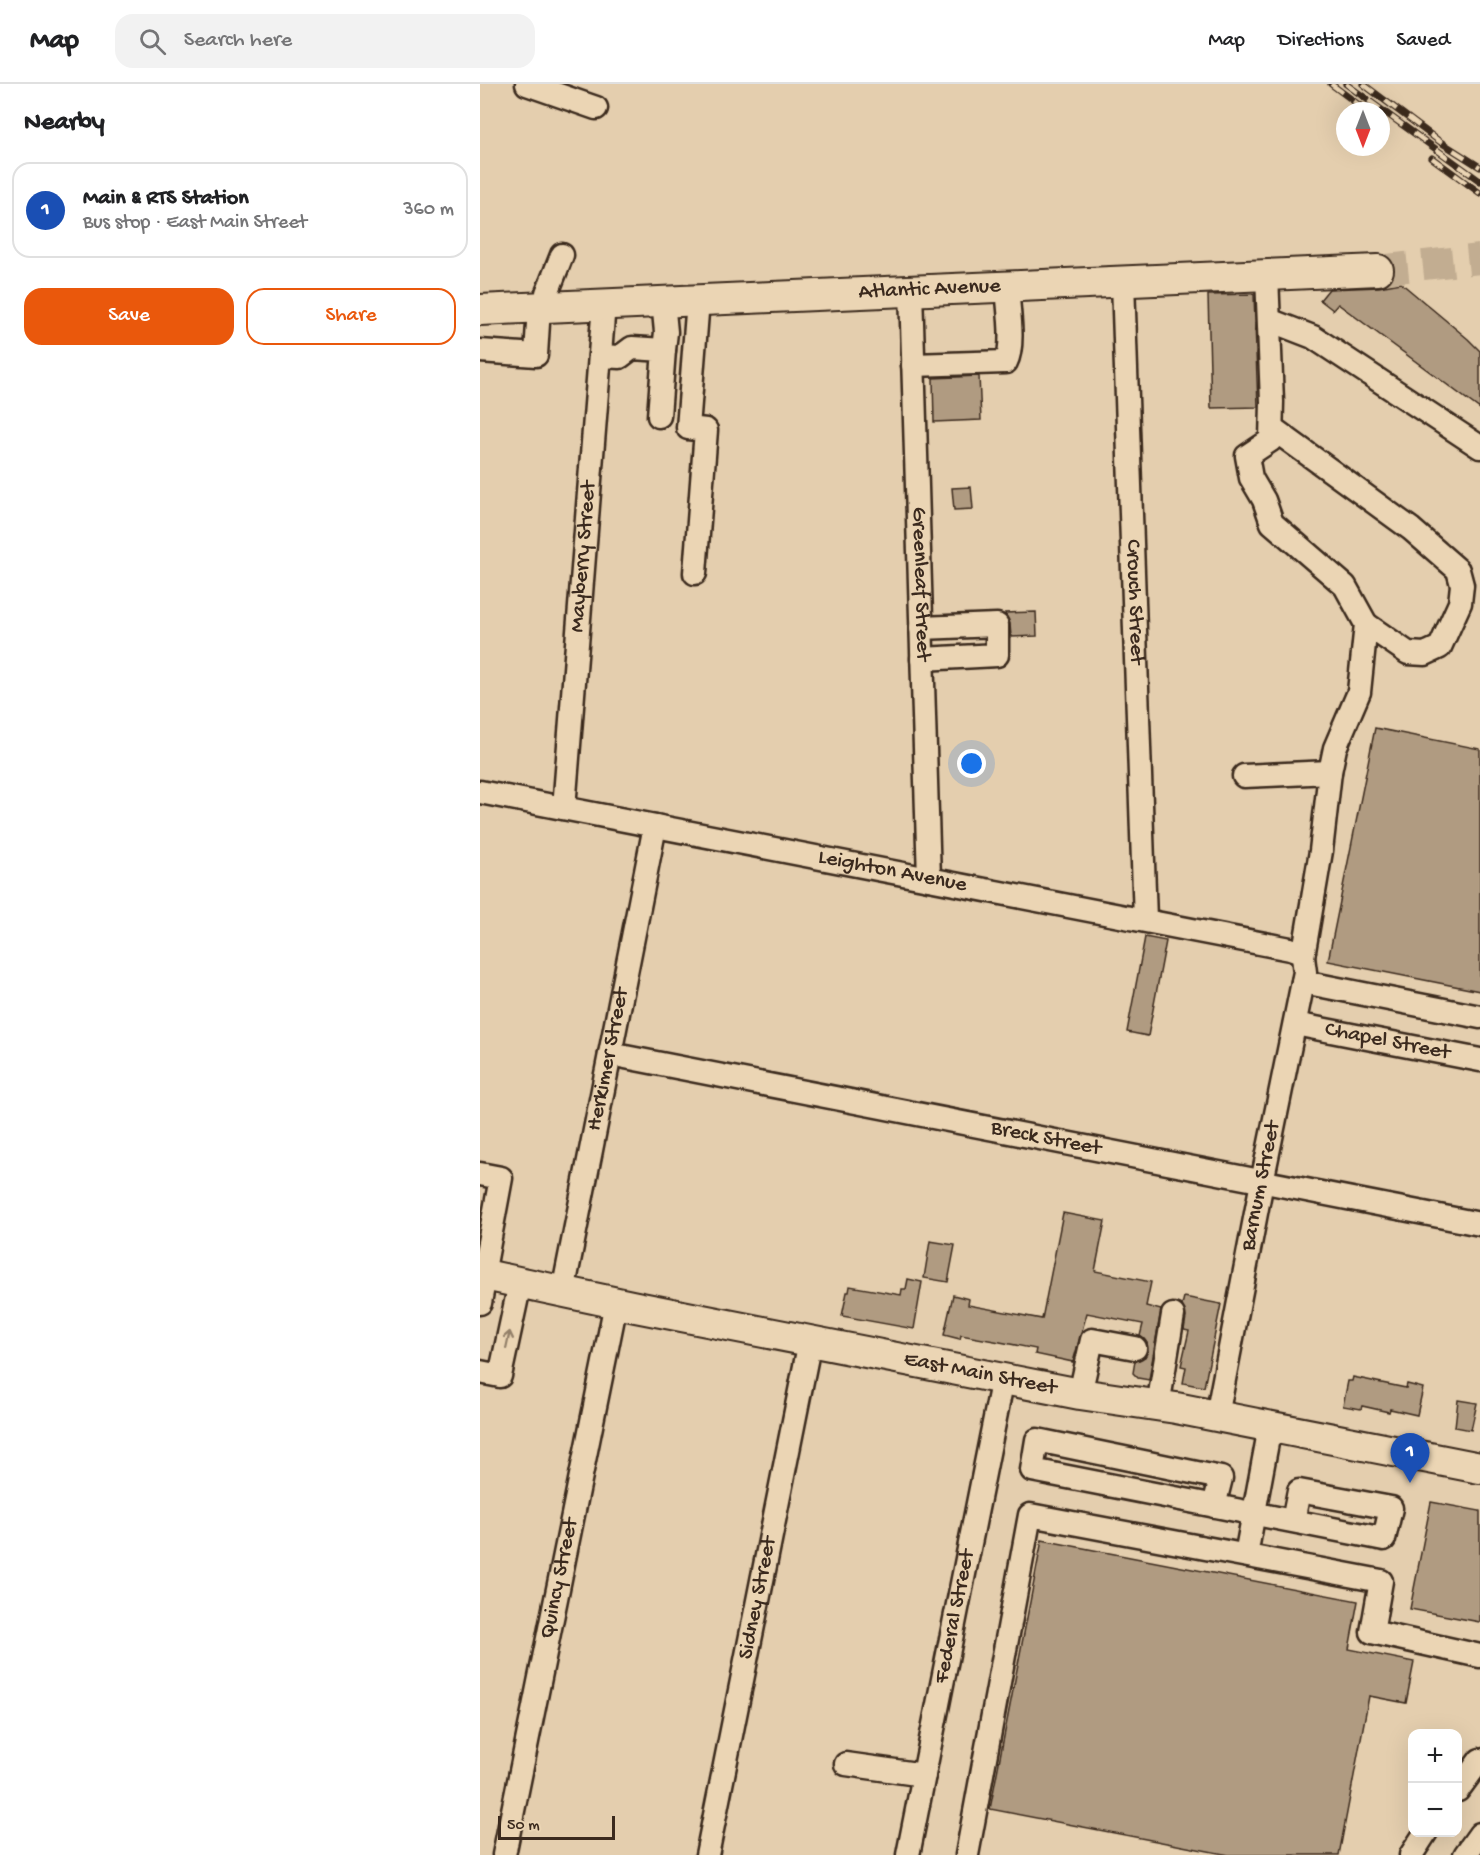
<!DOCTYPE html>
<html lang="en">
<head>
<meta charset="utf-8">
<style>
  :root { --surface:#fff; --page:#f2f2f2; --text:#202124; --muted:#757577; --line:#e0e0e0; --accent:#ea580c }
  body { margin:0; font-family:"Gochi Hand",sans-serif; background:var(--page); color:var(--text) }
  .controls { position:absolute; right:18px; bottom:18px; display:grid; overflow:hidden; border-radius:12px; box-shadow:0 6px 24px #0002 }
  .controls button { width:54px; height:54px; display:grid; place-items:center; padding:0; border:0; border-bottom:2px solid var(--line); background:var(--surface); color:var(--text); font:30px sans-serif }
  .compass { position:absolute; left:856px; top:18px; width:54px; height:54px; border-radius:50%; background:var(--surface); box-shadow:0 6px 24px #0002; rotate:180deg }
  .scale { position:absolute; left:18px; bottom:15px; width:117px; box-sizing:border-box; padding-left:6px; border:3px solid #3b2a1e; border-top:0; font-size:16px; line-height:21px; white-space:nowrap; color:#3b2a1e; -webkit-text-stroke:4px #ebd5b4; paint-order:stroke }
  .you { position:absolute; left:492px; top:680px; width:21px; height:21px; margin:-15px; border:4px solid #fff; border-radius:50%; background:#1a73e8; box-shadow:0 0 0 9px #1a73e833 }
  .badge { display:grid; place-items:center; width:39px; height:39px; border-radius:50%; background:var(--accent); color:#fff; font-size:20px; font-weight:700 }
  .pin { position:absolute; translate:-50% -50px; filter:drop-shadow(0 2px 3px #0008) }
  .pin::after { content:''; position:absolute; top:32px; width:21px; height:18px; background:inherit; clip-path:polygon(0 0,100% 0,50% 100%) }
  .list { margin:0; padding:0; list-style:none }
  h2 { display:flex; justify-content:space-between; align-items:center; height:78px; margin:0; padding:0 24px; font-size:26px }
  h2 small { font-size:20px; font-weight:400; color:var(--muted) }
  .list li { display:grid; grid-template-columns:39px 1fr auto; gap:18px; align-items:center; box-sizing:border-box; height:96px; margin:0 12px 12px; padding:0 12px; border:2px solid var(--line); border-radius:18px }
  .list b { display:block; font-size:22px; white-space:nowrap }
  .list p { margin:0; font-size:20px; white-space:nowrap; color:var(--muted) }
  .list em { font-size:20px; font-style:normal; color:var(--muted) }
  .actions { display:flex; gap:12px; padding:18px 24px }
  .actions a { flex:1; padding:14px 0; border:2px solid var(--accent); border-radius:18px; text-align:center; font-size:21px; color:var(--accent) }
  .actions .main { background:var(--accent); color:#fff }
  .icon { flex:none; width:33px; height:33px; fill:none; stroke:currentColor; stroke-width:2; stroke-linecap:round; stroke-linejoin:round }
  .map { position:relative; flex:none; width:1000px; height:1771px; overflow:hidden }
  header { display:flex; align-items:center; gap:36px; box-sizing:border-box; height:84px; padding:0 30px; background:var(--surface); border-bottom:2px solid var(--line) }
  header strong { font-size:28px }
  nav { display:flex; gap:33px; margin-inline-start:auto; font-size:21px }
  .search { width:420px; height:54px; background:var(--page); display:flex; align-items:center; gap:15px; box-sizing:border-box; padding:0 21px; border-radius:18px; color:var(--muted); font-size:22px }
  main { display:flex }
  aside { flex:1; background:var(--surface) }
  .map>svg:first-child { display:block }
  .building { fill:#b09b81; stroke:#3b2a1e; stroke-width:1.5 }
  .lines { fill:none; stroke-linecap:round; stroke-linejoin:round }
  .major-tunnel { stroke:#c2ad91; stroke-width:30; stroke-dasharray:30 15; stroke-linecap:butt }
  .minor-casing { stroke:#3b2a1e; stroke-width:27 }
  .major-casing { stroke:#3b2a1e; stroke-width:34 }
  .minor { stroke:#ebd5b4; stroke-width:22 }
  .major { stroke:#ebd5b4; stroke-width:30 }
  .rail-casing { stroke:#3b2a1e; stroke-width:7 }
  .rail { stroke:#ebd5b4; stroke-width:4.5; stroke-dasharray:14; stroke-linecap:butt }
  .oneway { stroke:#938069 }
  .labels { text-anchor:middle; dominant-baseline:central; stroke-width:4.5; stroke-linejoin:round; paint-order:stroke }
  .street-label { font-size:22px; fill:#3b2a1e; stroke:#ebd5b4 }
</style>
</head>
<body>
<header>
<strong>Map</strong>
<div class="search"><svg class="icon" aria-label="search" viewBox="0 0 24 24"><circle cx="10" cy="10" r="6"/><path d="M15 15l6 6"/></svg>Search here</div>
<nav><a>Map</a><a>Directions</a><a>Saved</a></nav>
</header>
<main>
<aside>
<h2>Nearby<small></small></h2>
<ul class="list">
<li><span class="badge" style="background:#1a4fb4">1</span><div><b>Main &amp; RTS Station</b><p>Bus stop · East Main Street</p></div><em>360 m</em></li>
</ul>
<div class="actions"><a class="main">Save</a><a>Share</a></div>
</aside>
<div class="map">
<svg width="1000" height="1771" viewBox="0 0 1000 1771">
  <rect width="100%" height="100%" fill="#e4ceae"/>
  <filter id="ink" filterUnits="userSpaceOnUse"><feTurbulence type="fractalNoise" baseFrequency=".0167" numOctaves="2"/><feDisplacementMap in="SourceGraphic" scale="12" xChannelSelector="R" yChannelSelector="G"/><feConvolveMatrix kernelMatrix="1 2 1 2 8 2 1 2 1" color-interpolation-filters="sRGB"/></filter>
  <g filter="url(#ink)">
    <path class="building" d="M921,199L988,255L1000,267V325L858,220L853,226L840,216L849,205L899,203Z
      M774,210L778,323L731,324L728,211Z
      M499,292L501,336L454,338L453,294Z
      M491,403L493,425L474,426L472,404Z
      M556,528L557,552L531,553L530,540L525,529Z
      M895,644L1000,665V907L848,877Z
      M665,853L686,857L668,952L647,948Z
      M583,1129L625,1137L615,1187L671,1198L666,1222L681,1226L669,1296L658,1294L653,1289L655,1277L665,1273L668,1267L667,1259L660,1252L663,1240L607,1229L593,1278L555,1270L556,1265L520,1258L481,1251L480,1255L464,1251L473,1211L489,1215L488,1221L562,1235Z
      M450,1157L475,1161L468,1198L444,1194Z
      M428,1195L442,1198L434,1245L362,1232L367,1208H369L370,1202L421,1211L422,1205H426Z
      M704,1213L741,1220L724,1303L703,1299L706,1283L701,1282L709,1247L704,1246L706,1233L702,1221Z
      M873,1293L926,1304L927,1300L943,1304L937,1331L910,1325L909,1328L882,1322L881,1325L863,1322L868,1297H872Z
      M978,1316L997,1319L991,1346L975,1343Z
      M951,1418L1000,1427V1538L930,1525Z
      M562,1456L878,1517L869,1565L934,1578L926,1619L889,1612L859,1771H749L510,1725Z"/>
    <g class="lines">
      <path class="major-tunnel" d="M898,186L1000,175"/>
      <g class="minor-casing">
        <g id="minor">
          <path d="M47,0L116,24"/>
          <path id="s1" d="M643,198L665,836"/>
          <path id="s2" d="M431,206L449,795"/>
          <path d="M183,217L186,248L184,266"/>
          <path d="M68,223L67,209L82,171"/>
          <path d="M789,236L833,253L1000,363"/>
          <path d="M0,267L56,271L59,223"/>
          <path d="M120,272L140,273L152,264L184,266L179,332"/>
          <path d="M433,281L526,278C535,261 528,223 527,202"/>
          <path d="M792,344L931,445L978,486L982,501L980,519L960,563L945,570L928,569L886,540"/>
          <path d="M215,489L226,346L208,344L218,216"/>
          <path d="M441,544L517,541V571L442,575"/>
          <path d="M764,692L850,688"/>
          <path id="s3" d="M0,708L810,865L819,868L823,873"/>
          <path id="s4" d="M84,724L124,220"/>
          <path d="M823,898L1000,933"/>
          <path id="s5" d="M815,940L1000,976"/>
          <path id="s6" d="M130,970L1000,1140"/>
          <path d="M0,1090L21,1094L3,1191"/>
          <path id="s7" d="M83,1208L175,742"/>
          <path d="M0,1219L5,1191"/>
          <path d="M0,1288L20,1292L40,1199"/>
          <path d="M600,1310L612,1256L655,1264"/>
          <path d="M678,1322L693,1231"/>
          <path id="s8" d="M737,1332L782,1098L825,888L823,873L841,767L850,688L855,664L879,608L886,540L865,502L792,439L784,416L771,394L767,372L791,356L792,318L787,191"/>
          <path d="M734,1422L741,1394L557,1356L552,1386C669,1409 787,1432 904,1455L911,1424L819,1407L813,1437"/>
          <path d="M766,1471L790,1343"/>
          <path d="M366,1680L444,1691"/>
          <path d="M978,1706L1000,1676"/>
          <path id="s9" d="M24,1771L136,1219"/>
          <path id="s10" d="M227,1771L330,1257"/>
          <path id="s11" d="M428,1771L523,1294"/>
          <path d="M487,1771L550,1431L901,1497L892,1548L1000,1572"/>
          <path d="M931,1771L946,1748"/>
          <path d="M985,1771L1000,1750"/>
        </g>
      </g>
      <g class="major-casing">
        <g id="major">
          <path id="s12" d="M0,226L898,186"/>
          <path id="s13" d="M0,1190L156,1223L600,1310L696,1324L1000,1384"/>
        </g>
      </g>
      <use href="#minor" class="minor"/>
      <use href="#major" class="major"/>
      <g class="rail-casing">
        <path id="rail" d="M851,0L887,27
          M866,0L1000,97
          M883,0L959,57L1000,83
          M952,74L1000,109"/>
      </g>
      <use href="#rail" class="rail"/>
    </g>
    <defs><path id="oneway-shaft" d="M-6 0H5M1.5-3L5.5 0L1.5 3" fill="none" stroke-width="1.6" stroke-linecap="round" stroke-linejoin="round" transform="scale(1.5)"/></defs>
    <use class="oneway" href="#oneway-shaft" transform="translate(28 1256) rotate(-78)"/>
  </g>
  <g class="labels">
    <g class="street-label">
      <text stroke="none"><textPath href="#s12" startOffset="450">Atlantic Avenue</textPath></text>
      <text stroke="none"><textPath href="#s4" startOffset="252">Mayberry Street</textPath></text>
      <text stroke="none"><textPath href="#s2" startOffset="294">Greenleaf Street</textPath></text>
      <text stroke="none"><textPath href="#s1" startOffset="320">Crouch Street</textPath></text>
      <text stroke="none"><textPath href="#s3" startOffset="420">Leighton Avenue</textPath></text>
      <text stroke="none"><textPath href="#s5" startOffset="94">Chapel Street</textPath></text>
      <text stroke="none"><textPath href="#s7" startOffset="237">Herkimer Street</textPath></text>
      <text stroke="none"><textPath href="#s6" startOffset="444">Breck Street</textPath></text>
      <text stroke="none"><textPath href="#s8" startOffset="234">Barnum Street</textPath></text>
      <text stroke="none"><textPath href="#s13" startOffset="510">East Main Street</textPath></text>
      <text stroke="none"><textPath href="#s9" startOffset="282">Quincy Street</textPath></text>
      <text stroke="none"><textPath href="#s10" startOffset="262">Sidney Street</textPath></text>
      <text stroke="none"><textPath href="#s11" startOffset="243">Federal Street</textPath></text>
    </g>
  </g>
</svg>
<div class="controls">
<button>+</button>
<button>−</button>
</div>
<svg class="compass" viewBox="-18 -18 36 36"><path d="M0-13l5 13h-10z" fill="#e53935"/><path d="M0 13l5-13h-10z" fill="#757577"/></svg>
<div class="scale">50 m</div>
<div class="you"></div>
<div class="pin badge" style="left:930px;top:1399px;background:#1a4fb4">1</div>
</div>
</main>
</body>
</html>
